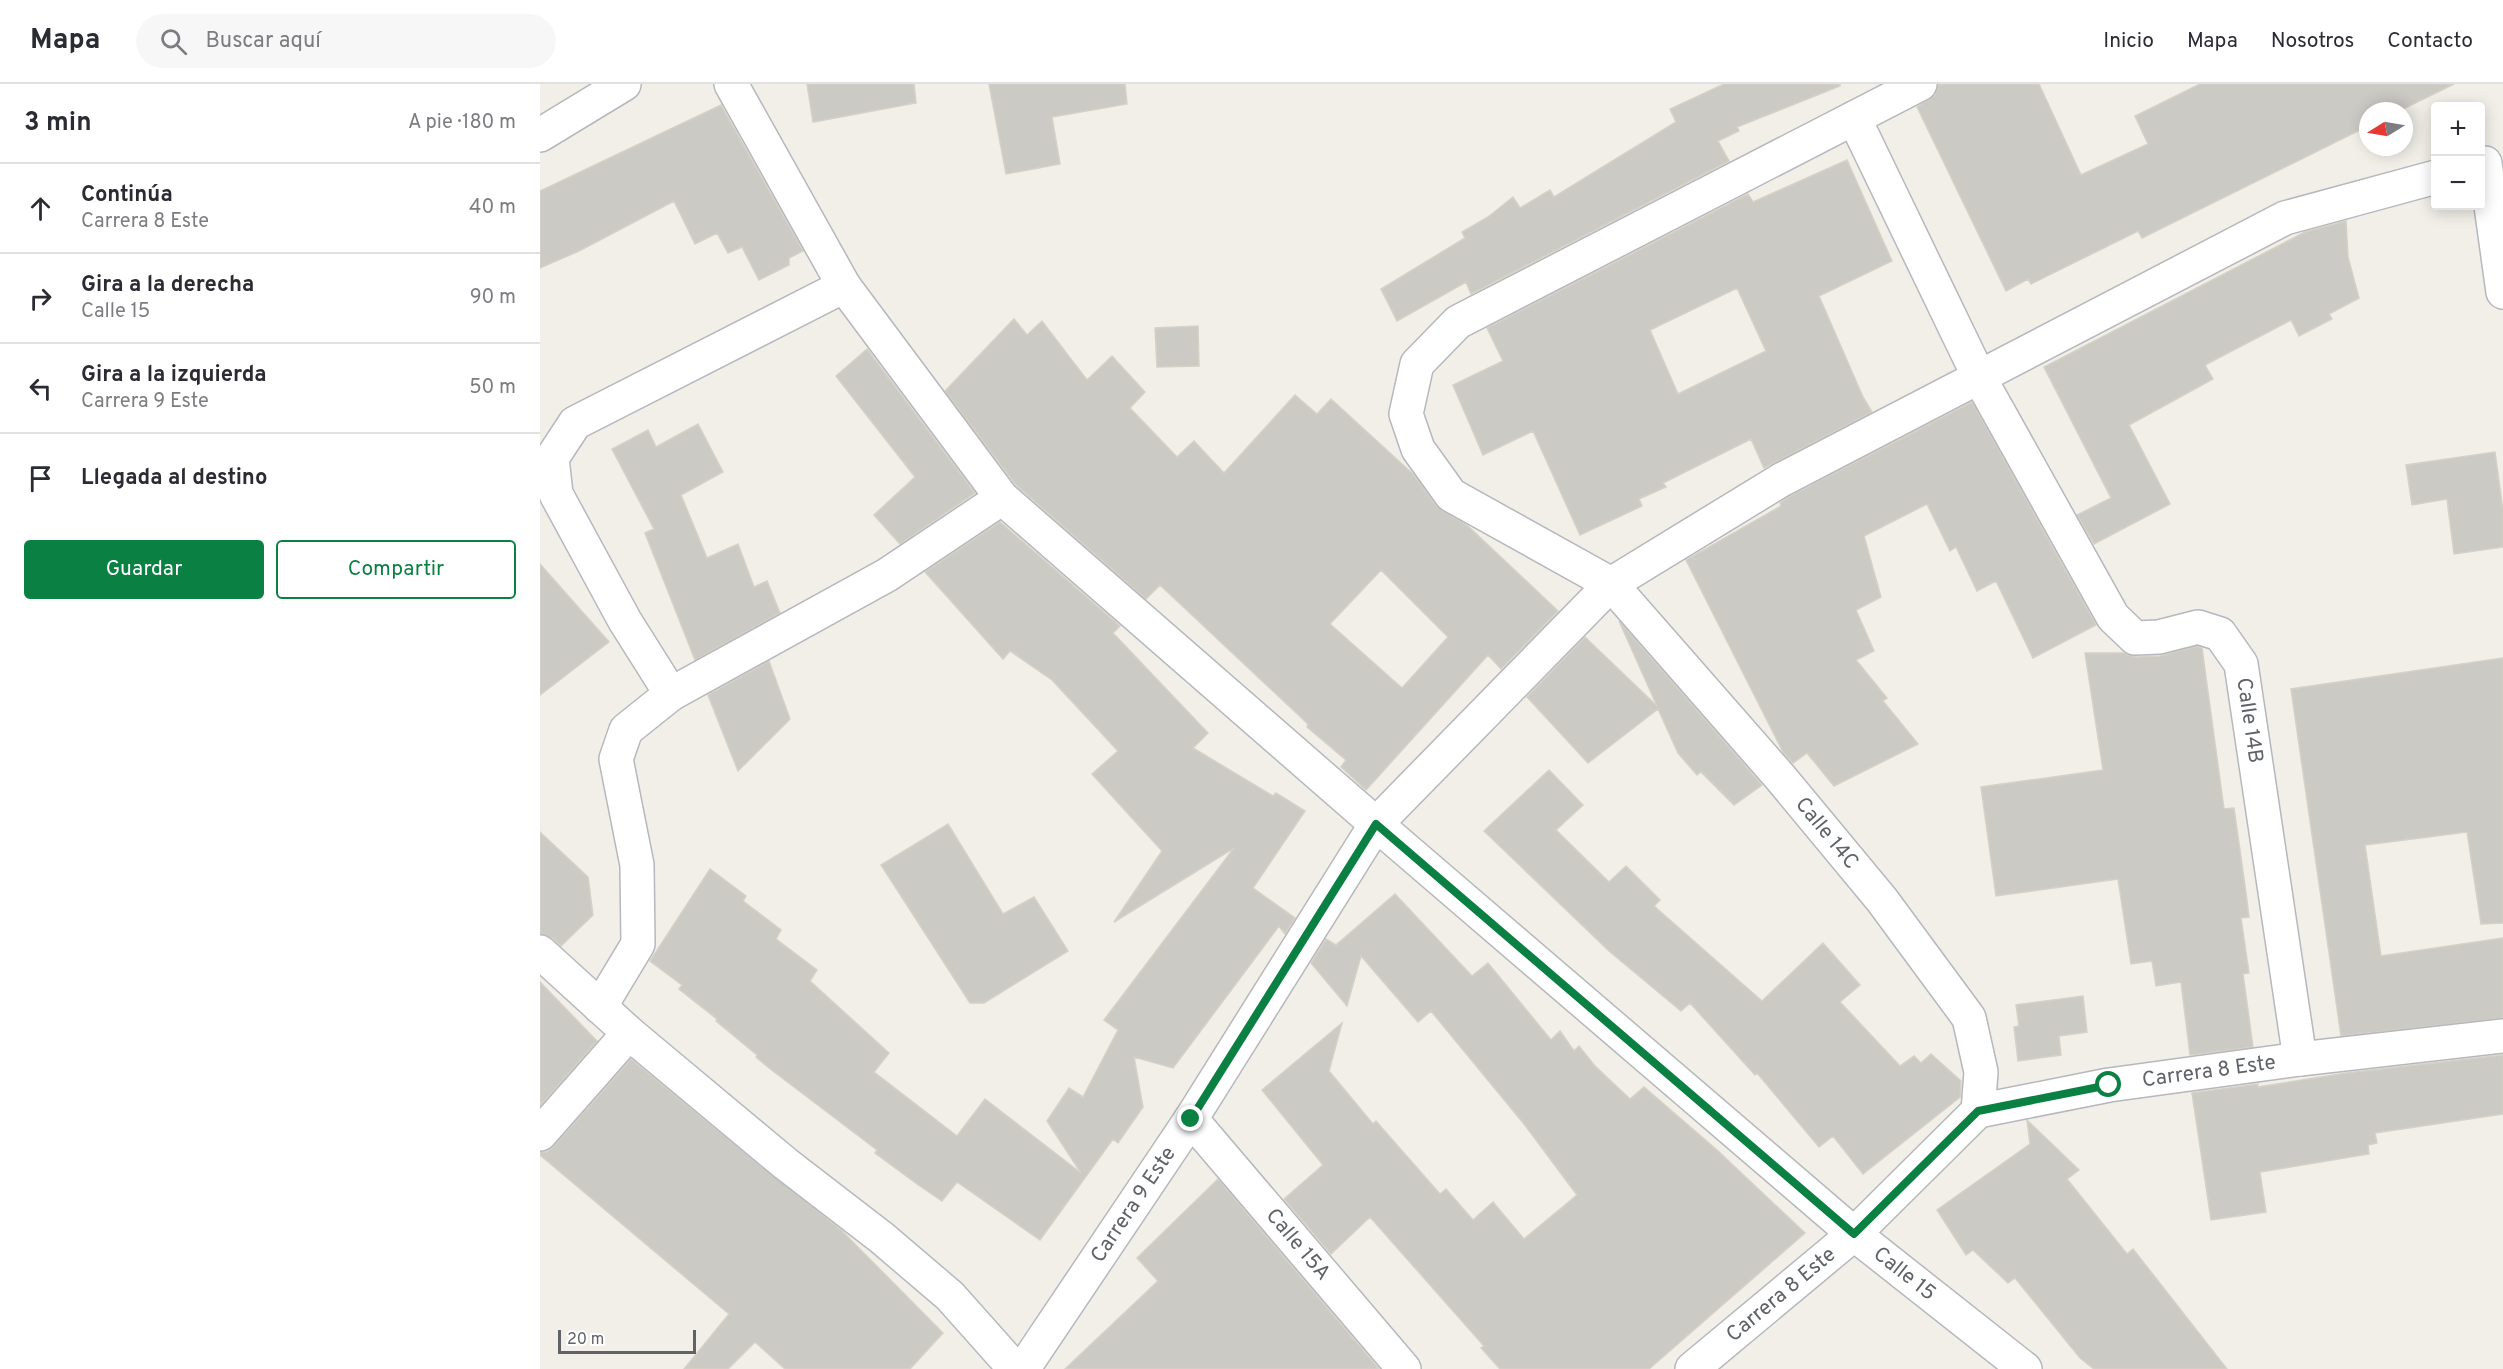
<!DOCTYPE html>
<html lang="es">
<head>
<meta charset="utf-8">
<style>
  :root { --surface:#fff; --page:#f7f7f7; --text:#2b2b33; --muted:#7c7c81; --line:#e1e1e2; --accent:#0b8043 }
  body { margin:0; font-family:Overpass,sans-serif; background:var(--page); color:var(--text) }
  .controls { position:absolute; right:18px; top:18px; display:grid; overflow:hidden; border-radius:6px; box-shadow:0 3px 15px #0003 }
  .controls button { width:54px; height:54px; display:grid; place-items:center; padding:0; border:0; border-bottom:2px solid var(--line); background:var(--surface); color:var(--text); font:30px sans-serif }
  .compass { position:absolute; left:1819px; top:18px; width:54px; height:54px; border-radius:50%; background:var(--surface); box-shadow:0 3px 15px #0003; rotate:259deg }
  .scale { position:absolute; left:18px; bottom:15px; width:138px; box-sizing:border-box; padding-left:6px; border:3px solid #5f6368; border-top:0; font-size:16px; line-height:21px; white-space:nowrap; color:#5f6368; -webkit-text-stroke:4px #fff; paint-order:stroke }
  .stop { position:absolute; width:18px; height:18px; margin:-14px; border:4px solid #0b8043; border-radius:50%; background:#fff }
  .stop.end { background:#0b8043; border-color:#fff; box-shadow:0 2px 6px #0008 }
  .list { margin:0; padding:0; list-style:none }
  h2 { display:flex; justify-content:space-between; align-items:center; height:78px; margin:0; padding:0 24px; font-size:26px }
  h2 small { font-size:20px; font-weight:400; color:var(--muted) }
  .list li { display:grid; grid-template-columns:39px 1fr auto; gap:18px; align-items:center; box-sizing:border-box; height:90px; padding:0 24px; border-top:2px solid var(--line) }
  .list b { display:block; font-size:22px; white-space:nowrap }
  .list p { margin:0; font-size:20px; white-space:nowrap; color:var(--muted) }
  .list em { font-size:20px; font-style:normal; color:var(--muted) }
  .actions { display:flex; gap:12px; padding:18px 24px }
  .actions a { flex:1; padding:14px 0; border:2px solid var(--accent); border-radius:6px; text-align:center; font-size:21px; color:var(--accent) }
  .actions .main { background:var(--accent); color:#fff }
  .icon { flex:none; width:33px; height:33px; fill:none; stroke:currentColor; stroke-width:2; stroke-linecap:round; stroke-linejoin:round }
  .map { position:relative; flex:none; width:1963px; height:1285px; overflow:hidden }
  header { display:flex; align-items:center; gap:36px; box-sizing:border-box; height:84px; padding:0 30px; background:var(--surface); border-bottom:2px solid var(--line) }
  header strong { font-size:28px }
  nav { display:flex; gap:33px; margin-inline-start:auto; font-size:21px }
  .search { width:420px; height:54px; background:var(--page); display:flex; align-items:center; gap:15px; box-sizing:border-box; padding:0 21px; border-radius:33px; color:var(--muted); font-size:22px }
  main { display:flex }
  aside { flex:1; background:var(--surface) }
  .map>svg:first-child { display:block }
  .building { fill:#cccac5; stroke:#d6d1c6; stroke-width:1.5; fill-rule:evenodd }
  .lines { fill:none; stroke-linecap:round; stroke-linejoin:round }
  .minor-casing { stroke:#b5b8bc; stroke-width:36 }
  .secondary-casing { stroke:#b6babf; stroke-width:36 }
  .minor { stroke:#fff; stroke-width:33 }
  .secondary { stroke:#fff; stroke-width:33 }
  .route { stroke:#0b8043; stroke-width:8 }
  .labels { text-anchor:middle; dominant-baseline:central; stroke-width:4.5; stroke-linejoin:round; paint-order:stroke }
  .street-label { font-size:21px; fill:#5f6368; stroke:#fff }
</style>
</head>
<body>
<header>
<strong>Mapa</strong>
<div class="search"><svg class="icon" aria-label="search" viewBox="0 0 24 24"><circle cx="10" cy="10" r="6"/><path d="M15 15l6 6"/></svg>Buscar aquí</div>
<nav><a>Inicio</a><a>Mapa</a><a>Nosotros</a><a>Contacto</a></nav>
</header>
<main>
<aside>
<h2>3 min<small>A pie · 180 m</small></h2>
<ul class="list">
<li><svg class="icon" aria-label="ahead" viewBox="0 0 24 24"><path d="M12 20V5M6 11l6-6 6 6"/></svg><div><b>Continúa</b><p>Carrera 8 Este</p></div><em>40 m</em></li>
<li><svg class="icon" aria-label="right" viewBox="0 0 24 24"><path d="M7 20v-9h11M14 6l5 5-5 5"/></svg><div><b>Gira a la derecha</b><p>Calle 15</p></div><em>90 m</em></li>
<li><svg class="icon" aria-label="left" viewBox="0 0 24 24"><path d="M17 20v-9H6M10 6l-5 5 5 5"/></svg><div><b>Gira a la izquierda</b><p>Carrera 9 Este</p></div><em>50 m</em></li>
<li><svg class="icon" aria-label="arrive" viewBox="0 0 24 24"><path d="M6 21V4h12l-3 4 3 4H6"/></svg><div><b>Llegada al destino</b></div></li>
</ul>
<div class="actions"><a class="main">Guardar</a><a>Compartir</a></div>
</aside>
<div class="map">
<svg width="1963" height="1285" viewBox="0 0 1963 1285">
  <rect width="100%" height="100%" fill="#f1efe8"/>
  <path class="building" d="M267,0H374L376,19L273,38Z
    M449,0H585L587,20L512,33L520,80L466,90Z
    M1184,0H1300V2L1197,43L1199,47L1178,57L1189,77L931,210L926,198L857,237L841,205L925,154L922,148L948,133L973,113L980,124L1010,106L1014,113L1136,38L1130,25Z
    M1399,0H1499L1541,91L1608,60L1595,32L1660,0H1914L1859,27H1828V42L1602,154L1598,147L1491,200L1488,195L1466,207L1377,23L1395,11Z
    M181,21L263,167L249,174V181L219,196L202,163L188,169L177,149L155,160L134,117L39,167L0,184V107Z
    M1307,76L1352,177L1279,212L1323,313L1332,328L1224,384L1211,355L1123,399L1126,403L1099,415L1102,422L1040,451L993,347L943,371L913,301L963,277L947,244L1208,110L1213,118ZM1197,204L1226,267L1138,310L1110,246Z
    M1806,137L1808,173L1819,214L1789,230L1792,235L1759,252L1751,236L1665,281L1673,295L1589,341L1630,420L1554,460L1537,431L1571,414L1504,283L1765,148Z
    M474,235L487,251L502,237L547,296L572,272L605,308L590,324L637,373L654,357L684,389L755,311L777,330L791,315L874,391L896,422L928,442L1018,527L961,585L948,571L826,706L801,683L806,676L767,643L768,640L620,501L606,515L476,401L405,307ZM841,486L908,553L862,604L790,540Z
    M658,242L659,282L617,283L615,244Z
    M327,265L435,409L360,460L334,431L375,393L296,292Z
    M1432,318L1556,541L1493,574L1456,497L1437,507L1416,463L1410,467L1387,420L1324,452L1341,513L1316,526L1334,567L1316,576L1347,614L1343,617L1378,660L1294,702L1267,669L1253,679L1243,668L1146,476L1241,422L1240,419L1250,412Z
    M158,340L183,388L141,411L167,474L198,460L214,503L227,497L240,529L155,576L105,449L114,445L72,365L108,346L116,363Z
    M1955,368L1963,426V463L1914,470L1907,415L1872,421L1866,381Z
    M460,438L580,542L573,549L668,649L653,664L733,712L736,709L765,727L713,804L755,834L745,850L739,842L633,984L594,973L603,1023L578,1059L573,1055L500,1156L417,1098L402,1117L377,1100L335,1069L337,1066L229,984L216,973L217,971L176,937L177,935L139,905L142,901L110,877L170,785L206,812L203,817L241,846L236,855L277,886L270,897L349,969L334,988L417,1052L445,1015L541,1089L507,1037L529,1004L543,1013L578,946L564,936L694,764L574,838L622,767L552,690L578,667L512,596L470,567L463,575L385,488Z
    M0,480L69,558L0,611Z
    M1079,537L1222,701L1194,721L1161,688L1157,691L1138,669L1118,625L1048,679L987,613L1045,553L1117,622Z
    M1657,562L1662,564L1684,725L1694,724L1706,809L1709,833L1701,834L1709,889L1703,890L1713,963L1650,971L1641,898L1616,902L1612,877L1591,880L1578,795L1456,812L1441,703L1563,686L1545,569H1584L1596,573L1620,572Z
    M1963,574V839L1941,840L1927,748L1825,761L1841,872L1963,854V934L1801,952L1751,605Z
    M229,577L250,635L198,687L168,611Z
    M1009,686L1043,721L1016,746L1069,798L1086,782L1120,816L1114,822L1222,917L1283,859L1320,901L1300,918L1360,982L1374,972L1381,979L1391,970L1421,997L1420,1013L1323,1090L1293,1052L1279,1063L1217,989L1215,991L1150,919L1141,927L1069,867L944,747Z
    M408,740L463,830L494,813L528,867L444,919H430L341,781Z
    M0,748L48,793L53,831L21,862L12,854L0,850Z
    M855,810L932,892L948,879L1011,956L1020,947L1034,967L1039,962L1055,982L1090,1015L1104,1003L1177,1066L1265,1149L1109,1285H960L941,1264L944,1262L830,1133L791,1170L744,1115L783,1081L722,1006L802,939L789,987L833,1040L836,1037L900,1110L906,1105L933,1136L953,1118L984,1155L1037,1111L984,1040L891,927L878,938L821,872L807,922L771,879L786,855L796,861Z
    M0,898L57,957L0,1022Z
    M1543,912L1547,948L1519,952L1521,971L1478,977L1474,943L1479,942L1476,921Z
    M1963,971V1030L1835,1049L1837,1059L1828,1061L1829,1070L1720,1088L1726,1128L1671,1136L1652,1009L1718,1000V1003L1806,989Z
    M91,975L302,1147L403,1249L370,1285H245L215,1258L188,1285H144L189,1230L0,1071V1068H7L14,1062Z
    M1487,1036L1539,1086L1527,1095L1587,1170L1593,1165L1687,1285H1554L1540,1274L1475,1194L1468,1199L1433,1166L1426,1171L1397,1126L1490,1060Z
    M678,1095L839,1285H525L618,1197L597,1174Z"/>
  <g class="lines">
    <g class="minor-casing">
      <g id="minor">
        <path id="s1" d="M191,0L304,202L462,414L836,740L1314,1150L1485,1285"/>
        <path id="s2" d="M1380,0L918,238L877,280L866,330L878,365L911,411L1071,500L1240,693L1342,816L1429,934L1441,988L1438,1027"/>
        <path id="s3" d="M1314,34L1439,293L1573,533L1595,554L1619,553L1658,543L1680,550L1701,580L1760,975"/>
        <path d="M0,51L84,0"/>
        <path d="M1945,79L1963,208"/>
        <path d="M131,610L347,491L462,414"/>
        <path d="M60,923L98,860L97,781L76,675L86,646L131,610L85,537L16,410L12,374L35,339L304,202"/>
        <path id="s4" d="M651,1035L864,1285"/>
        <path d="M0,1050L89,949"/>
        <path id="s5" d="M483,1285L651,1035L836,740L1071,500L1241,396L1745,134L1896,93"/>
        <path id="s6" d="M1152,1285L1314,1150L1438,1027L1569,1001L1760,975L1963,952"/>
      </g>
    </g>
    <g class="secondary-casing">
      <path id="secondary" d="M0,868L89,949L246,1080L342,1154L410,1212L475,1285"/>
    </g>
    <use href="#minor" class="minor"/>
    <use href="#secondary" class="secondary"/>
  </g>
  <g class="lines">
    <path class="route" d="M651,1035L836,740L1314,1150L1438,1027L1569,1001"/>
  </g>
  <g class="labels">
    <g class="street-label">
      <text stroke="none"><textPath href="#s3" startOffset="774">Calle 14B</textPath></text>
      <text stroke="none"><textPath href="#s2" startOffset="1236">Calle 14C</textPath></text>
      <text stroke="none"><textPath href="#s6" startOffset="620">Carrera 8 Este</textPath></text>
      <text stroke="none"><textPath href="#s5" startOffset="198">Carrera 9 Este</textPath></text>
      <text stroke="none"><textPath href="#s4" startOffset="165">Calle 15A</textPath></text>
      <text stroke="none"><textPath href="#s1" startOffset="1686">Calle 15</textPath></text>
      <text stroke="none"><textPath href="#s6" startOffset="116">Carrera 8 Este</textPath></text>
    </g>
  </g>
</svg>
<div class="controls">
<button>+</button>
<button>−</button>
</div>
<svg class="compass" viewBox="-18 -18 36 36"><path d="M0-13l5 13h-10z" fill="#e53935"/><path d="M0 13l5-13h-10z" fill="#7c7c81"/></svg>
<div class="scale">20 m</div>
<div class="stop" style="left:1569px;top:1001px"></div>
<div class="stop end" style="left:651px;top:1035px"></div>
</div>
</main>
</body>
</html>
